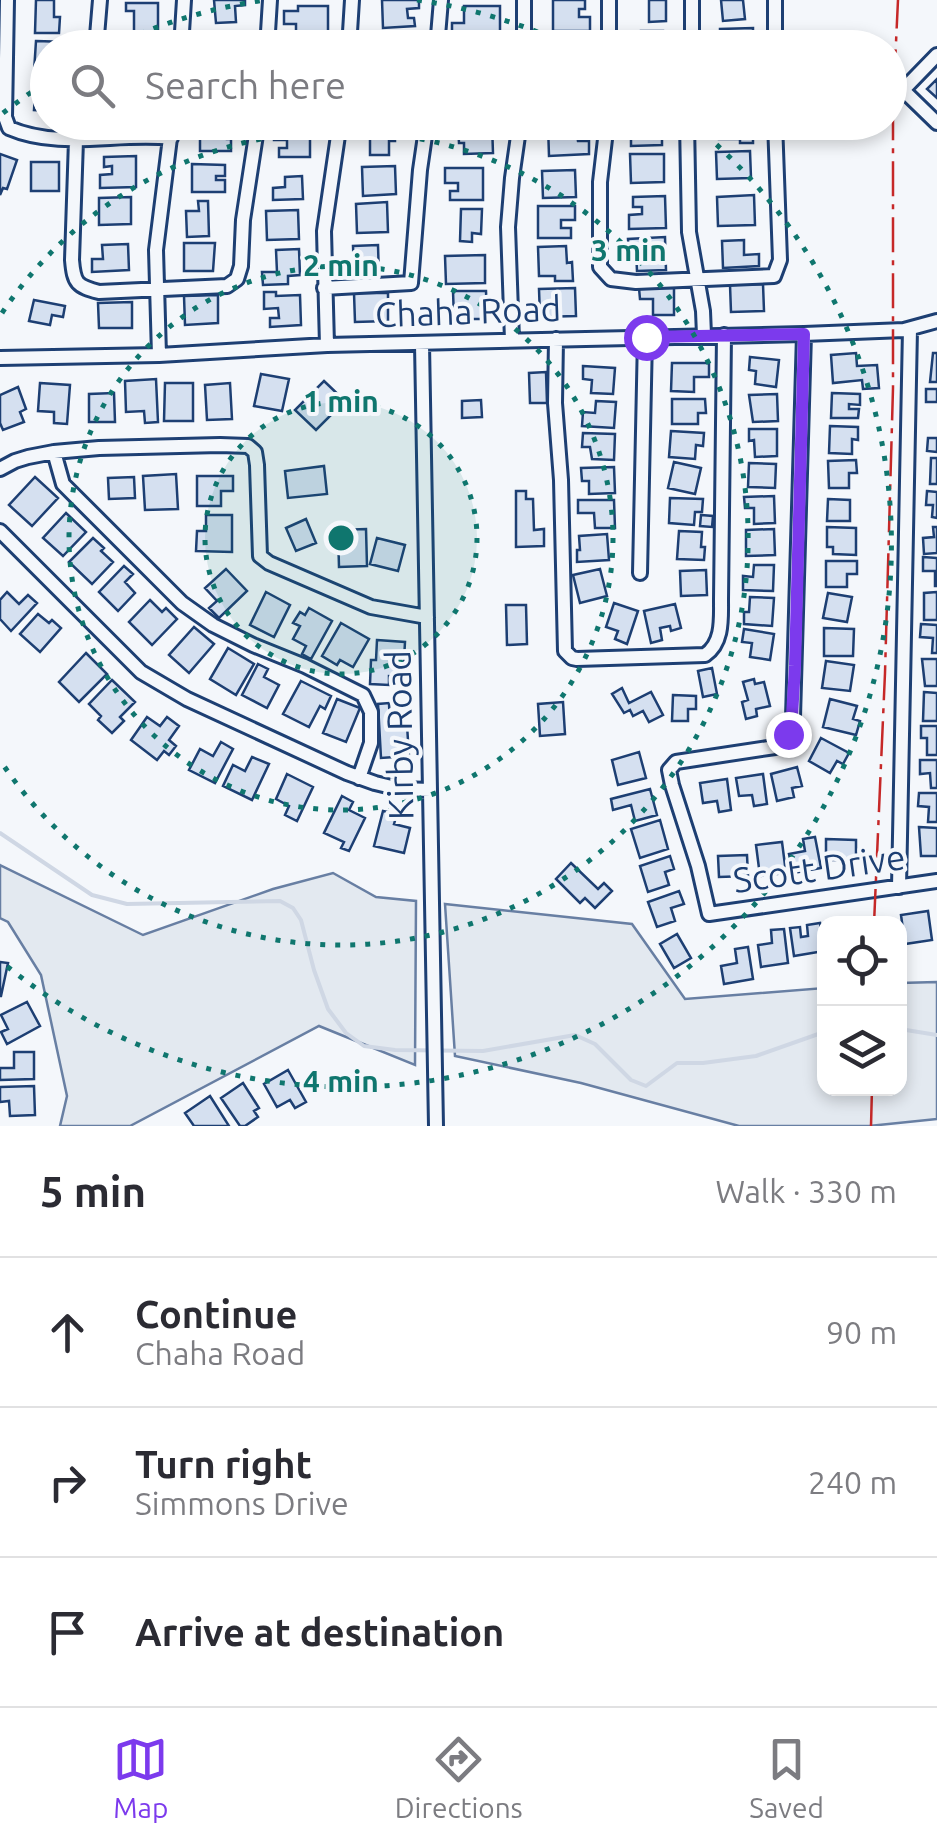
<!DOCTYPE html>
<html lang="en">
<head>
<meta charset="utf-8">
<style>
  :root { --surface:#fff; --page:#f7f7f7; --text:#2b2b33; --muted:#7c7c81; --line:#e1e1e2; --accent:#7c3aed }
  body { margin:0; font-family:Ubuntu,sans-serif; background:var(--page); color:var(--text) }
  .controls { position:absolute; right:30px; bottom:30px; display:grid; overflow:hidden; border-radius:20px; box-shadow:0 5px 15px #0003 }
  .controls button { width:90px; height:90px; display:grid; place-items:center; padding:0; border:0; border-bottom:2px solid var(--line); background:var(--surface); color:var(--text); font:50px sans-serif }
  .stop { position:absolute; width:30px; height:30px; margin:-22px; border:8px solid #7c3aed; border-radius:50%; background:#fff }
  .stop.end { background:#7c3aed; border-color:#fff; box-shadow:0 2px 10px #0008 }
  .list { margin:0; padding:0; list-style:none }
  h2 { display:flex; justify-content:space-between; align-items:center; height:130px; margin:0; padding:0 40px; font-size:42px }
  h2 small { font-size:32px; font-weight:400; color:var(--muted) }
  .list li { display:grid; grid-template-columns:65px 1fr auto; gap:30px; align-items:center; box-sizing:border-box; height:150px; padding:0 40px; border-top:2px solid var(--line) }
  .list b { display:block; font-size:38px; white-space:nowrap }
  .list p { margin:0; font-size:32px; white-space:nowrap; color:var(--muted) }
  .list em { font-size:32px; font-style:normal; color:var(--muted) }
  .icon { flex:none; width:55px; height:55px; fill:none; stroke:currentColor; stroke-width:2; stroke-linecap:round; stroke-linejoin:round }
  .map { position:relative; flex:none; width:937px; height:1126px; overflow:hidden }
  .search { position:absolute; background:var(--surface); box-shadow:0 5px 15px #0003; left:30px; right:30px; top:30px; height:110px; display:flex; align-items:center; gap:25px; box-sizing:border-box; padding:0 35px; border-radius:55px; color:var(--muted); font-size:38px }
  .sheet { height:580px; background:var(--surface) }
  nav { display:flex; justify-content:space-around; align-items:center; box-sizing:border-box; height:140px; border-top:2px solid var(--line); background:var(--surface); font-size:28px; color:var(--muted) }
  nav a { display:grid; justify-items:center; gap:5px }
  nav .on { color:var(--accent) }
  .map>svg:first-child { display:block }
  .green { fill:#e3e9f0; stroke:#687fa3; stroke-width:2.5 }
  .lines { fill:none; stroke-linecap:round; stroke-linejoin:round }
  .stream { stroke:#cfd7e4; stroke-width:4 }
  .building { fill:#d5e0f0; stroke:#1d3f73; stroke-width:2.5 }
  .minor-casing { stroke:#1d3f73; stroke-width:18 }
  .minor { stroke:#f4f7fb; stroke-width:12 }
  .power { stroke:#c62828; stroke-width:2.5; stroke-dasharray:35 8 5 8; stroke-linecap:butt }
  .route { stroke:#7c3aed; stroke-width:12 }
  .ring { fill:none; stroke:#0f766e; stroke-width:5; stroke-dasharray:5 10 }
  .labels { text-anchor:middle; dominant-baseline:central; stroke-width:8; stroke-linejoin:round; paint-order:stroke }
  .street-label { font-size:35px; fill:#1d3f73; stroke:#f4f7fb }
  .centre { fill:#0f766e; stroke:#f4f7fb; stroke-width:5 }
  .ring-label { font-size:30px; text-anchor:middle; font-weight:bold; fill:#0f766e; stroke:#f4f7fb; stroke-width:8; stroke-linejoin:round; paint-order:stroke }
</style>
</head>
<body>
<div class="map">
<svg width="937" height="1126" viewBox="0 0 937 1126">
  <rect width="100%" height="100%" fill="#f4f7fb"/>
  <path class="green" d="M0,865L143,935L273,889L333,873L376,897L416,901L415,1065L319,1026L130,1126H60L67,1096L41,975L8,922L0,918Z
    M445,904L632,924L685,999L824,988V1088H900V983L937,982V1119L869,1126H739L581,1083L455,1056Z"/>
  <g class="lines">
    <path class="stream" d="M0,833L92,895L127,904L280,901L293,908L301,920L314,970L328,1009L346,1033L364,1046L395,1050L483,1051L575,1035L595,1044L631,1080L646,1086L677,1063H703L756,1056L824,1032
      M900,1029L937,1035"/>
  </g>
  <path class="building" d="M36,0H54V17H60L59,33H35Z
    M214,0H245V5L235,6L236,22L216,23Z
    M382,0H419V8L407,9L408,18H414L415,26L383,28Z
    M553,0H585V9H579V17H590V31H553Z
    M649,0H666V21L649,22Z
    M721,0H743L745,19L723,21Z
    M126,3H158V33H134V11H126Z
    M298,6H328V34H296V24H284V11H298Z
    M464,6H500V35L452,36V23H464Z
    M753,28V38H744V46L758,45V48H720V29Z
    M641,31H663V48H641Z
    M210,35L249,36V48H210Z
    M406,39L407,48H379V40Z
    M558,40H571V48H558Z
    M36,41L68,42V48H48V72H34Z
    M937,79V98L927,89Z
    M36,82L48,83V111L34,110Z
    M382,122H395V141H389V155H370V130H382Z
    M631,122H662V145L631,146Z
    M719,122H753V143H740V139H719Z
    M200,123H227V139H231V151H200Z
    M492,124L493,153L464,154V143H459L458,125Z
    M584,124V134H577L578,141H589V154L549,156L548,125Z
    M274,126H310V157H279V148H287V140H274Z
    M750,151L751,178L717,179L716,152Z
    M0,154L17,160L7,189L3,188L0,195Z
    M630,154H664V182L631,183Z
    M136,156V187L100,188V175L112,174V166L104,167V157Z
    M31,162H59V191H31Z
    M192,164L225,165V176H216V180H225V192H192Z
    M395,166L396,194L363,196L362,167Z
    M445,168H483V200H450V191H458V183H445Z
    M575,170L576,197L543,198L542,171Z
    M302,176L303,199L273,200V188L285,187V177Z
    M754,195L755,225L718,226L717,197Z
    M665,196L666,228L629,229V215L642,214V207H633V197Z
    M131,197V224L99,225V198Z
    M198,201H208L209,236L187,237L186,211H199Z
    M387,202L388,232L357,233L356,204Z
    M538,206H575V220H561V228H571V238H538Z
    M461,209H482L481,234L472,233V242L460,241Z
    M298,210L299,239L267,240L266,211Z
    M665,237L666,270L637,271L636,251L629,252L628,239Z
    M744,240V255L759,254V266L723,268L722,241Z
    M184,243H215L213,271H184Z
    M128,244L129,270L92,272V259H103L102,245Z
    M378,245L379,278H365V270L354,271L353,246Z
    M566,246L567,263L572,262L573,281H555V276H539L538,247Z
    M299,249L300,275L288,276V284L263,285L262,272H277L276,250Z
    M485,255V283L446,284L445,256Z
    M763,284L764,311L731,312L730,285Z
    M575,288L576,316L540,317L539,289Z
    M639,288H674V315H653V299H640Z
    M453,291H486L487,319H454Z
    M264,292H276V296L300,295L301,325L270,327V318H279L278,308L264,309Z
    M354,293H388V321L355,322Z
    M218,295V323L185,325L184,296Z
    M34,300L65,306L63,317L52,315L50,325L29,321Z
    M132,302V328H99L98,303Z
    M856,353L857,366L877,365L879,388L863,389L862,380L833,383L831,355Z
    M933,353H937V382H930Z
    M750,357L779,360L776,387L755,384L756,371L749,370Z
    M672,363H709V377H694V392L671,391Z
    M583,366L615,368L613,394L591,393L592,380L583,379Z
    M546,372L547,403H530L529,373Z
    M261,374L289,379L282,411L254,406Z
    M156,379L158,422L145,423L144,411L126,412L125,381Z
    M324,381L345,401L316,430L295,410Z
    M40,383L70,385L67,424L54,423V412L38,411Z
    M165,383H193V421H164Z
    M230,383L232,419L207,420L205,385Z
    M18,387L26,409L20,412L24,422L3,430L0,423V395Z
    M926,389H937V402H926Z
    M114,393L115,422H89V394Z
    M832,393L860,394V405L849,404V409H859L858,418H831Z
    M777,394L778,421L753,422L749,395Z
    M672,399H705L706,413H698V424H672Z
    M481,400L482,417L462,418V401Z
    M596,401L616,402L614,428L582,426L583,412L595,413Z
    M830,426L858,427V440L852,439V454L829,453Z
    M749,429H777V456L755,457L754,440L749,441Z
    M671,431L704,433L703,446L696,445L695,459L669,457Z
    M583,433L615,434L614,460L592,459L590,447H582Z
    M928,438H937V452L927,451Z
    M931,458H937V484H930Z
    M856,460L857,473H849V488H829L828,461Z
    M674,462L701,468L695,494L668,488Z
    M749,463L776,464L775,488L748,487Z
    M324,466L327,494L288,498L285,471Z
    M614,467L615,493L589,494V481H582L581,468Z
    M176,474L178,509L145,510L143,476Z
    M197,476H233V491H221V506H197Z
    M35,477L58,498L32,526L9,505Z
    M134,477L135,498L109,499L108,478Z
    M516,491H526V499H533L534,530L544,529V546L516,547Z
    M927,491L937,492V518L932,517L933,505H926Z
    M774,496L775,523L754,524V508H745L744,497Z
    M670,498L703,499L702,512H695L694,525L669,523Z
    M828,499L850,500V521H827Z
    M578,500H614L615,528H595L594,513H578Z
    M66,513L86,532L63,556L43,538Z
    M206,515H232V552L196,551L197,531H206Z
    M701,515L713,516L712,527L700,526Z
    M306,519L316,543L296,551L286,528Z
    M827,527L856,528V555L833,554V547H827Z
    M933,527H937V553L924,554L923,538L934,537Z
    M366,529L367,566L339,567L338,530Z
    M774,529L775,555L746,556V530Z
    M679,531L702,532L701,547H705L704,560L677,559Z
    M607,534L609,560L577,562V550H580L579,536Z
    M93,538L104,548L101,551L113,562L92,584L69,562Z
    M377,538L405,545L398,571L370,564Z
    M923,557L937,558V586H935V571H923Z
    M826,561H857V574H847V587H826Z
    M754,565H774L773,591L743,590V576L753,577Z
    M124,566L133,574L125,582L135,593L118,611L99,592Z
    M226,569L247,591L219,618L209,608L217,601L205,588Z
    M600,569L607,596L580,603L573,575Z
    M706,570L707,595L681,596L680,571Z
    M7,592L19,604L28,595L37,603L11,631L0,619V600Z
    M266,592L290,605L274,637L250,625Z
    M937,592V620H924V593Z
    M828,593L852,597L847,622L823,618Z
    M750,597L774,598L772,626L744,624V612H749Z
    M150,600L162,612L166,608L177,619L152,645L129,622Z
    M614,603L638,611L627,644L615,639L618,631L606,627Z
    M675,604L681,628L671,631L670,626L660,628L662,640L651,643L644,611Z
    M506,605H526L527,644L507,645Z
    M309,608L332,621L311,659L302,654L306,646L293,639L300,626L293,623L300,612L305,615Z
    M38,614L49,623L52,620L61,628L40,652L20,634Z
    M341,623L369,639L353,667L340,660L337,665L322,656Z
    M921,624L937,625V653H932L933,638L920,637Z
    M194,627L214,644L189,673L169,655Z
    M824,628L854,629L853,656H824Z
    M744,629L774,634L770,660L750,657L752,643L742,642Z
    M377,640L405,642L403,677L389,676V685L370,684L371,660H376Z
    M228,648L254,664L236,695L210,679Z
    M86,653L107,674L79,702L59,682Z
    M922,659H937V686H925Z
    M826,661L854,665L850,691L822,688Z
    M258,664L268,669L264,677L279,685L267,708L242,695Z
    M712,668L717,694L703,697L698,671Z
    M754,679L755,684L764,682L770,706L756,709L757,716L746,719L742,702L748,700L743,682Z
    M112,680L135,702L120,717L124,721L112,733L98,720L101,716L89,704Z
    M301,681L331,696L325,709L320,706L309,727L283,714Z
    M622,688L629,703L651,692L663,715L649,722L643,711L633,716L630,710L624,713L612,694Z
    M924,692L937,693V721H923Z
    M673,695L696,696V709H688V721H672Z
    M337,699L360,708L346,742L323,733Z
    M830,699L857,706L853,719L860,721L856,735L823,727Z
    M563,702L565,734L540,736L538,704Z
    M389,703L390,726L407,725L409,756L381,758L378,704Z
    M147,717L160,726L167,717L179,726L169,740L176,746L169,755L164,751L157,760L131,740Z
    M921,726H937V755H927V738H921Z
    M821,738L849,753L843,764L837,761L830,773L809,761Z
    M221,742L233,749L215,783L189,770L200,749L213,756Z
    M639,752L646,778L618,785L612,760Z
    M252,757L269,764L252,800L223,786L233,765L245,771Z
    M920,760H937V788H931L930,773L920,774Z
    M797,767L802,786L792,788L794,797L777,801L771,774Z
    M287,774L313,787L297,821L285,815L289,806L276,799Z
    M763,774L767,804L754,806L752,795L739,796L736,778Z
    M727,779L731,810L719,812L717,801L703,803L700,783Z
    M650,789L657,815L635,821L631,805L613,810L611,799Z
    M919,793H937V822H928L929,807L918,806Z
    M342,796L353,802L349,810L365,818L349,851L341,848L344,842L324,833Z
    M383,811L397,814L394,824L410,828L404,853L374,846Z
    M660,820L668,849L640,858L631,829Z
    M919,827L937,828V856H921Z
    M815,837L821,868L793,873L789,854L805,851L803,839Z
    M826,839L856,840V860H826Z
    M782,842L786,873L760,876L756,845Z
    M747,855L748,876L719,877L718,856Z
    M670,856L674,869L665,872L669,885L648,892L640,866Z
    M571,863L598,889L604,883L612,891L595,908L585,898L580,903L556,879Z
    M679,891L684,904L671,908L675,921L657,927L648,902Z
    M928,911L932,940L905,944L901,915Z
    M820,923L824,951L794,956L790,928L800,927L801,937L808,936L807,925Z
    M784,929L788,963L761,967L758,945L772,943L771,930Z
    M677,934L691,958L674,968L660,944Z
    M748,947L753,979L724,984L721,966L737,963L735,949Z
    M0,962L8,963L1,996H0Z
    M27,1002L40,1026L7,1044L1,1032L8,1029L1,1015Z
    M14,1052H34V1079L0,1080V1068H14Z
    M288,1070L306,1102L295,1108L290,1100L277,1107L264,1084Z
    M243,1083L259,1108L254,1111L258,1117L245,1126H240L221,1098Z
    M34,1086L35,1115L10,1116L9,1101L0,1102V1087Z
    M210,1096L229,1126H194L185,1113Z"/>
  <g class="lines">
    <g class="minor-casing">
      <path id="minor" d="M7,0L5,117L9,128C60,150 118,132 171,138
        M524,0V48
        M609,0V48
        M96,48L100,0
        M181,48L184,0
        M267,48L270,0
        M349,48L352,0
        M437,48L441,0
        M692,48V0
        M775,48V0
        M937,55L903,90L937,123
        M607,122L600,182V267L611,279L636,282L774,276L780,260L775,122
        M687,122L689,232L703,311L704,335
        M90,139L91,122
        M76,140L72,260C74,284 77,286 99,292L227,286L237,279L241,266L243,220L258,122
        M324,288L411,283L420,170L427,122
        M804,334L793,717L788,735L781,744L775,747L676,762L669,770L672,785L698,866L709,914L937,881
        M556,339L555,403L561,480L565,651L572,658L577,659L705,655C723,643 721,619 721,600L724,335
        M512,340L508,227L512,178L520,122
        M422,344L436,1126
        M327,345L324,231L340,122
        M159,355L156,250L172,122
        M0,358L159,355L327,345L804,334L904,330L937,321
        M54,452L63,484L182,603L213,625L253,645L305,666L363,695L371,712V743L359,778
        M0,469L15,461L28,457L54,452L99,448L220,445L248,446L255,452L257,465L260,556L269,563L371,607L427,617
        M0,531L141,672L187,699L347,773L375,783L400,789L430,790
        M640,573L645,337
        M899,887L910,329"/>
    </g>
    <use href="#minor" class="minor"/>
    <path class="power" d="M874,924L885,673L893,388V106L898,0
      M871,1126L872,1088"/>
  </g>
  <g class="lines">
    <path class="route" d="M646,337L804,334L795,666L792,716L788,734"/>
  </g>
  <circle cx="341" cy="538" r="136" fill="#0f766e" fill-opacity=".12"/>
  <g class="ring">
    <circle cx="341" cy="538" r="136"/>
    <circle cx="341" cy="538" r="272"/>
    <path d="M2 313A407 407 0 1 1 2 763"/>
    <path d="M3 113A543 543 0 0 1 45 83M112 46A543 543 0 0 1 265 0M417 0A543 543 0 0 1 570 46M694 125A543 543 0 0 1 3 963"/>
  </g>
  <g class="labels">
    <g class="street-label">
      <text transform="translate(468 311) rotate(-2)">Chaha Road</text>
      <text transform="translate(399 735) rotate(-91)">Kirby Road</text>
      <text transform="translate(819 868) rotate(-8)">Scott Drive</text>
    </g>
  </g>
  <circle cx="341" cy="538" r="15" class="centre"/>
  <g class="ring-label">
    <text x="629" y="261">3 min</text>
    <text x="341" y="276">2 min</text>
    <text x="341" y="412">1 min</text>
    <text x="341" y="1092">4 min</text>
  </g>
</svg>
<div class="controls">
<button><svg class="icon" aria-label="locate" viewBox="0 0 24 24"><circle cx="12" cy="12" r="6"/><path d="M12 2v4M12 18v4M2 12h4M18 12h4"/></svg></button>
<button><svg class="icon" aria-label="layers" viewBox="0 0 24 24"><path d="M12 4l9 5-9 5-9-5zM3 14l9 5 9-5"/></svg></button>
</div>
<div class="stop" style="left:646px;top:337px"></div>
<div class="stop end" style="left:788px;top:734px"></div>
<div class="search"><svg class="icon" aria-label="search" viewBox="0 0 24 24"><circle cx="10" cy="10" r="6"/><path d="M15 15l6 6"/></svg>Search here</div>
</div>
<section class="sheet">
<h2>5 min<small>Walk · 330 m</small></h2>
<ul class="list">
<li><svg class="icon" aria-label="ahead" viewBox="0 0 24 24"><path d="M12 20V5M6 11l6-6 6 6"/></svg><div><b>Continue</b><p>Chaha Road</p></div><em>90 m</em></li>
<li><svg class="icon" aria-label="right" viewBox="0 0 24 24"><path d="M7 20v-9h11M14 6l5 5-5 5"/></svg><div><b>Turn right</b><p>Simmons Drive</p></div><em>240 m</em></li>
<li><svg class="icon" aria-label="arrive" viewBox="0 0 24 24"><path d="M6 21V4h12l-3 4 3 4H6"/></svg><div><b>Arrive at destination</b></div></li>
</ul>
</section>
<nav>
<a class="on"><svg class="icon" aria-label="map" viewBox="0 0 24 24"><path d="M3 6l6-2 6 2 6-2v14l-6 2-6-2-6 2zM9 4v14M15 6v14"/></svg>Map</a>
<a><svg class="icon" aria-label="directions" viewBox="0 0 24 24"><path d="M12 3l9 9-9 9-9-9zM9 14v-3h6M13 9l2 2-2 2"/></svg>Directions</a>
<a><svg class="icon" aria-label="saved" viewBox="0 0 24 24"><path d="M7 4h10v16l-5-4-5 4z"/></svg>Saved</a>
</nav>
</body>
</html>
